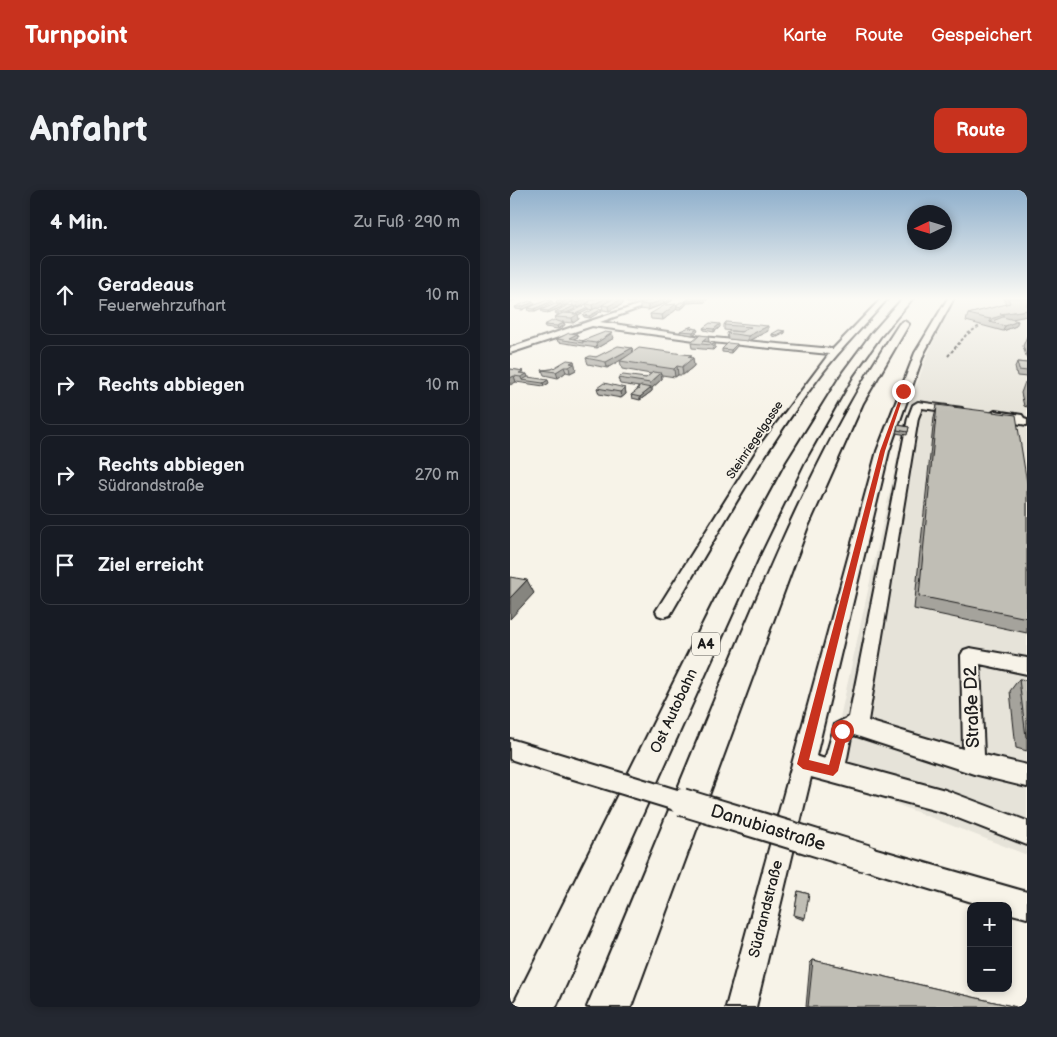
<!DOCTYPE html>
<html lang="de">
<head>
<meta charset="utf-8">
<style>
  :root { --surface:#171b24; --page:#242831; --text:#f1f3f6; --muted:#9ea1a6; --line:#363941; --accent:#c8321e }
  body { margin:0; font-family:"Balsamiq Sans",sans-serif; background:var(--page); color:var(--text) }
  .controls { position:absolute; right:15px; bottom:15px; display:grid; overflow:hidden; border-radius:10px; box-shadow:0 2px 8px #0003 }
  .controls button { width:45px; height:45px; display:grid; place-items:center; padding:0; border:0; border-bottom:1px solid var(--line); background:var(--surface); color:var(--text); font:25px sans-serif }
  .compass { position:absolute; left:397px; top:15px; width:45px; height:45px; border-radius:50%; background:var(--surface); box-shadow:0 2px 8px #0003; rotate:266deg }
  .stop { position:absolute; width:15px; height:15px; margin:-11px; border:4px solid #c8321e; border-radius:50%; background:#fff }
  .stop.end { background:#c8321e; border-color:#fff; box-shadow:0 1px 5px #0008 }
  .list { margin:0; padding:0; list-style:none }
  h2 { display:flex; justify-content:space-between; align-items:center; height:65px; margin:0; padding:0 20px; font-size:21px }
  h2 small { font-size:16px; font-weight:400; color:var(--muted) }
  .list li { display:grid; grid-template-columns:32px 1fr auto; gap:15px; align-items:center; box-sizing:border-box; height:80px; margin:0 10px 10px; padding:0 10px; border:1px solid var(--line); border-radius:10px }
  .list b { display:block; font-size:19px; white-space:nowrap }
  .list p { margin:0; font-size:16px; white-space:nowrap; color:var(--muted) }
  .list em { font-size:16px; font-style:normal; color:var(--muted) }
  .icon { flex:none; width:28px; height:28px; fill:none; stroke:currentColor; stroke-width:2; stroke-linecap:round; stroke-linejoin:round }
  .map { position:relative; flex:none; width:517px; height:817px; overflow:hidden; border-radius:10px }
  header { display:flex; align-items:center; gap:30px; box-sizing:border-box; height:70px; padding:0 25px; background:var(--accent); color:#fff }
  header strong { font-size:24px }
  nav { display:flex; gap:28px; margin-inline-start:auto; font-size:18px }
  .intro { display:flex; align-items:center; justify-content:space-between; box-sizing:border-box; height:120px; padding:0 30px }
  h1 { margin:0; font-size:35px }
  .button { padding:12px 22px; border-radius:10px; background:var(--accent); color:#fff; font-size:18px; font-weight:700 }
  main { display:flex; gap:30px; padding:0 30px }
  aside { flex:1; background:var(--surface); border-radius:10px; box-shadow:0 2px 8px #0003 }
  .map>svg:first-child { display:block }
  .built { fill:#e6e3d9 }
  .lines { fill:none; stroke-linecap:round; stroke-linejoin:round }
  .minor-casing { stroke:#1c1c1c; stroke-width:4 }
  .highway-casing { stroke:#1c1c1c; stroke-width:4 }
  .minor { fill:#f7f3e8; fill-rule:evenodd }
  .highway { fill:#f7f3e8; fill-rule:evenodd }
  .rail { stroke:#1c1c1c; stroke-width:2; stroke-dasharray:3 2; stroke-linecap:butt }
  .minor-bridge-far1-casing { stroke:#1c1c1c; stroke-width:24; stroke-linecap:butt }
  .minor-bridge-casing { stroke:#1c1c1c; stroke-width:30; stroke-linecap:butt }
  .minor-bridge-far1 { stroke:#f7f3e8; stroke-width:20 }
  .minor-bridge { stroke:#f7f3e8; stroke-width:26 }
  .wall { fill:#a5a39c; stroke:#1c1c1c; fill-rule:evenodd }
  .shaded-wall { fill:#86857f; stroke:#1c1c1c }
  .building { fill:#c0beb5; stroke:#1c1c1c }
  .route { fill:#c8321e }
  .labels { text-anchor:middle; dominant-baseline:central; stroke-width:4; stroke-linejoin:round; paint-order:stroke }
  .far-street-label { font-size:12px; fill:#1c1c1c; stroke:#f7f3e8 }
  .shield { fill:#f7f3e8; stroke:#5e5c59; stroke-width:1 }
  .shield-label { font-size:14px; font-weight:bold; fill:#1c1c1c }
  .street-label { font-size:15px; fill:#1c1c1c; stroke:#f7f3e8 }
  .near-street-label { font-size:18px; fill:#1c1c1c; stroke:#f7f3e8 }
</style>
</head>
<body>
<header>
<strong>Turnpoint</strong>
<nav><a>Karte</a><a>Route</a><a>Gespeichert</a></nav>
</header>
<div class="intro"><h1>Anfahrt</h1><a class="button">Route</a></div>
<main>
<aside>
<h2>4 Min.<small>Zu Fuß · 290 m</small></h2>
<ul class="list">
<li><svg class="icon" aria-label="ahead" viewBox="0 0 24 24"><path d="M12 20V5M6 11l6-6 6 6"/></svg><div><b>Geradeaus</b><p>Feuerwehrzufhart</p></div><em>10 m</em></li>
<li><svg class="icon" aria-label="right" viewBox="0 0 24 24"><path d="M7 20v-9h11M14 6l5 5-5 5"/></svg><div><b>Rechts abbiegen</b></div><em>10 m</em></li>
<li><svg class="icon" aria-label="right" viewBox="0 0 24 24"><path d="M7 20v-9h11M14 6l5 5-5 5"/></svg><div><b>Rechts abbiegen</b><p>Südrandstraße</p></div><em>270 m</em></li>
<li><svg class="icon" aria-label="arrive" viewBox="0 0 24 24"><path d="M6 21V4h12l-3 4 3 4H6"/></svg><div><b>Ziel erreicht</b></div></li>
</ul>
</aside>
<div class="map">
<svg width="517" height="817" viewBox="0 0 517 817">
  <rect width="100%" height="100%" fill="#f7f3e8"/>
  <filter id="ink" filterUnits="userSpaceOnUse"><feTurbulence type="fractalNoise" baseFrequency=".02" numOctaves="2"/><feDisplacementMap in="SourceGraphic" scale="10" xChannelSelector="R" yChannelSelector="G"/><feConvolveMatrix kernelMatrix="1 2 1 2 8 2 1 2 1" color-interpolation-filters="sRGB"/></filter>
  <g filter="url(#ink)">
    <path class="built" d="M448,108H517V665L317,587L397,223L416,168L437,122Z"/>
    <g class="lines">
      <g class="minor-casing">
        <path id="minor" d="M149,108H158L90,132L192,147L323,159L372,108H378C357,133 333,156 313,182C255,258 208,343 160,425L154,427L148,425L146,421L249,257L319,164L192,151L82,136L0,163V158Z
          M438,108H444L414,163L379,261L306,566L315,569L325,534L339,527L398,228L403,215L408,212L452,218L453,220L448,223L412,218L408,228L358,531L453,559L451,465L454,460L460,458L517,468V484L470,474L474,565L517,575V597L464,584L344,545L341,547L336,573L435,600L517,631V655L435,623L301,587L246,817H216L367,261L405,163Z
          M485,221L512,225L514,228L517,229V235L505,233L503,229L481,226L480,224Z
          M0,549L66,569L69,577L66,585L58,588L0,569Z
          M356,656L517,702V728L498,723V716H475L347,677L344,668L347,659Z"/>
      </g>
      <g class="highway-casing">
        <path id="highway" d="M393,108H403L370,147L343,185L294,272L250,363L46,817H2L228,363L277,272L333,182L362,143Z
          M394,131L399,134L353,213L297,339L121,817H77C121,712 164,608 207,503C260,375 312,249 389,134Z"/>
      </g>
      <use href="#minor" class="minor"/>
      <use href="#highway" class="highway"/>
      <path class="rail" d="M438,166L456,145L471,135"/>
      <g class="minor-bridge-far1-casing">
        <path id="minor-bridge-far1" d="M58,577L176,613"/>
      </g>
      <g class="minor-bridge-casing">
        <path id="minor-bridge" d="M172,612L356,668"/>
      </g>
      <use href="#minor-bridge-far1" class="minor-bridge-far1"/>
      <use href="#minor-bridge" class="minor-bridge"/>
    </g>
    <path class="wall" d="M52,108H102L98,110V111L105,108H118L113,110V114L99,121L93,120L92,115L86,118L92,121L80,128L74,127L73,125L83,120L78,119V120L68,125L69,129L63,133L52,132L54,133L55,135L48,139L35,137L34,135L46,131L45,127L49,124H46L45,122L63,116L62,112L54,116H52V117L38,123L32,122L31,120L47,114L46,111ZM78,113L76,114L77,118L59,123H55L65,119L64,116L68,118Z
      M121,108H133L123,113H117L116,110Z
      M180,108H198V109L195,112L176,113V115L171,119H167L153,130L141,129L140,124L175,112Z
      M494,108H517V126L500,129L508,131L506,136L493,141L456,131L458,124L496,115Z
      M151,109H162V111L138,120L130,119V114Z
      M24,112L25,114L12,120L6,119L5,117Z
      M43,113L25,121H19L18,118Z
      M216,132L258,141L238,151L218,149L217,143L232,142L214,140V135Z
      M210,137L204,142L194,140L193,138Z
      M183,138L188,141L183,145L170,143V141Z
      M275,141V143L267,147L262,146V144Z
      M517,146V169L513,156Z
      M68,147L63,149L73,151L104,148L87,158L48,152L47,149Z
      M199,151L198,152L205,153V158L203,160L182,158L181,153Z
      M227,154V156L221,163L212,162V159Z
      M122,158L123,162L181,165V168H183L184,176L173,185H168L165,187L152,185V189L142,198V201L130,210L122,208L121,205L127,201L126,199L129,197L110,194L108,188H136L141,184L112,179L110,171L115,167L97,178L78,174L76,168L86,167Z
      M64,171L66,180L60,183L56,182L48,188L34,185L32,180L42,179Z
      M507,172L517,173V187L507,186L505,177Z
      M0,179L13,181L14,183L18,187L39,193L34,196L6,192Z
      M515,192H517V217L514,216L511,203Z
      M87,198H115L116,204L111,208L89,204Z
      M427,215L517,293V443L404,419L424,227Z
      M388,235L399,237L397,245L386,243Z
      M509,489L517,490V561L506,558L500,501Z
      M288,701L299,704L294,730L284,726Z
      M303,770L506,817H296L300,773Z"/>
    <path class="shaded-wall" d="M0,108H9L0,112Z
      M60,108H69L54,116L52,112Z
      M78,108H88L68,118L67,113Z
      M96,108H102L98,110L99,112L83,120L82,115Z
      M113,108H118L113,110V114L99,121L98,116Z
      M128,108H133L123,113L122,111Z
      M198,108V109L195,112L176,113V115L171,119V117L175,113V111Z
      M162,109V111L154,114V112Z
      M153,110L154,114L138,120V115Z
      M42,111L43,113L25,121L24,119Z
      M24,112L25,114L12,120L11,117Z
      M51,114L52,117L38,123V121Z
      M166,114L167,119L153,130L152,125Z
      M64,116L65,119L52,125L51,122Z
      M78,118V120L68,125L69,129L63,133L62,128L65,124Z
      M92,119V121L80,128L79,126Z
      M517,120V126L492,131L480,132V129L490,124Z
      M508,131L506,136L493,141L495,136Z
      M54,133L55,135L48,139L47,136Z
      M210,134V137L204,142V139Z
      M258,136V141L238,151V146Z
      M187,139L188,141L183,145V142Z
      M275,141V143L267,147V145Z
      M102,143L104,148L87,158L86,153Z
      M67,144L68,147L59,151V148Z
      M198,146L199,151L195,154L192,151Z
      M205,153V158L203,160L202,155Z
      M227,154V156L221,163V160Z
      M122,158L123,163L97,178L96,172Z
      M181,165V170L183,168L184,176L173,185L172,177L178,167Z
      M64,171L66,180L60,183L59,177L60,173Z
      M167,176L168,185L165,187L164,179Z
      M54,177L56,182L48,188L46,182Z
      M13,181L14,185L17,184L19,190H12L9,183Z
      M151,183L152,189L142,198V201L130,210V207L141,198L140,193Z
      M4,186L6,192L0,195V188Z
      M38,190L39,193L34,196L33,193Z
      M115,198L116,204L111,208L110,202Z
      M17,390L24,403L0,429V408Z"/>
    <path class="building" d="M52,108H60L52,112L46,111Z
      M69,108H78L67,113L62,111Z
      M87,108H96L82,115L76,114L80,112H78Z
      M105,108L112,109L98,116L92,115Z
      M121,108H128L122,111L116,110Z
      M147,108L153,110L138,115L130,114Z
      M155,108H157L162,109L154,112L153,110L151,109Z
      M180,108H196L194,109L175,111Z
      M498,108H517V120L490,124L494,125L480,129L458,124L500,113Z
      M37,110L42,111L24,119L18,118Z
      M19,111L24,112L11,117H5Z
      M171,112H176L171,117L167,116V114Z
      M45,114H51L38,121L31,120Z
      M166,114L152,125L140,124L155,115Z
      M58,115L64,116L51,122H45Z
      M72,117L78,118L65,124L59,123Z
      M86,118L92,119L79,126L73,125Z
      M53,123L68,124L62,128L45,127Z
      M493,127L508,131L495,136L480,132Z
      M44,130L54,133L47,136L34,135Z
      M216,132L258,136L238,146L217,143L220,141L231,142L241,137L214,135Z
      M200,133L210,134L204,139L193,138Z
      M182,136L179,138L187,139L183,142L170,141Z
      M269,140L275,141L267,145L262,144Z
      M95,142L102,143L86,153L72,151Z
      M59,143L67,144L59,148L73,151V153L47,149Z
      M190,145L198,146L192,151L205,153L202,155L181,153Z
      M218,153L227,154L221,160L212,159Z
      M108,156L122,158L96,172L76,168L80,166L86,167Z
      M129,158L181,165L178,167L183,168L172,177L167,176L164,179L110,171Z
      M57,170L64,171L60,173L64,174L59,177H54L46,182L32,180L42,179Z
      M507,172L517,173V181L509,180Z
      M0,179L13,181L9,183L17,184L11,187L4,186L0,188Z
      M143,182L151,183L140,193L108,188L113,185L136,188Z
      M18,187L38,190L33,193L12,190Z
      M94,193L115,198L110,202L87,198Z
      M131,196L141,198L130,207L121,205L129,199H126Z
      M427,215L506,225L517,293V428L409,406Z
      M388,235L399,237L398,242L387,240Z
      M0,387L17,390L0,408Z
      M509,489L517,490V548L516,547Z
      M288,701L299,704L295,728L284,725Z
      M303,770L506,817H298Z"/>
  </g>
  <linearGradient id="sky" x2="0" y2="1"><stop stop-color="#90b0cc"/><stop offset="0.49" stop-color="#fbfaf5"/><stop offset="1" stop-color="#fbfaf5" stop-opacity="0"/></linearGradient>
  <rect width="517" height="222" fill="url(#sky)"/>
  <path class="route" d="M393,199L395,201L375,261L299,570L319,575L329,538H336L338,541L328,581L323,586L293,579L287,574L370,261Z"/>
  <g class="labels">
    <g class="far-street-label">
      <text transform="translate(245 250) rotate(-56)">Steinriegelgasse</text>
    </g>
    <rect class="shield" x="182" y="442.5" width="28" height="23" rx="4"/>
    <g class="shield-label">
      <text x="196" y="454">A4</text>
    </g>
    <g class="street-label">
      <text transform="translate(164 521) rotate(-65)">Ost Autobahn</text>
      <text transform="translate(256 719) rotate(-76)">Südrandstraße</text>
    </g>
    <g class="near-street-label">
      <text transform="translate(462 517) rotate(-92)">Straße D2</text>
      <text transform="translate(258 638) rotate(17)">Danubiastraße</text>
    </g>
  </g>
</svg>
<div class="controls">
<button>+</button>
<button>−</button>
</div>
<svg class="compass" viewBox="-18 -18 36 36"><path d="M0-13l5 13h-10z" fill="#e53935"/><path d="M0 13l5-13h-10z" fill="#9ea1a6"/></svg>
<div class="stop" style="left:332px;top:541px"></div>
<div class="stop end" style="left:393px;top:201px"></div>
</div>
</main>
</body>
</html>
